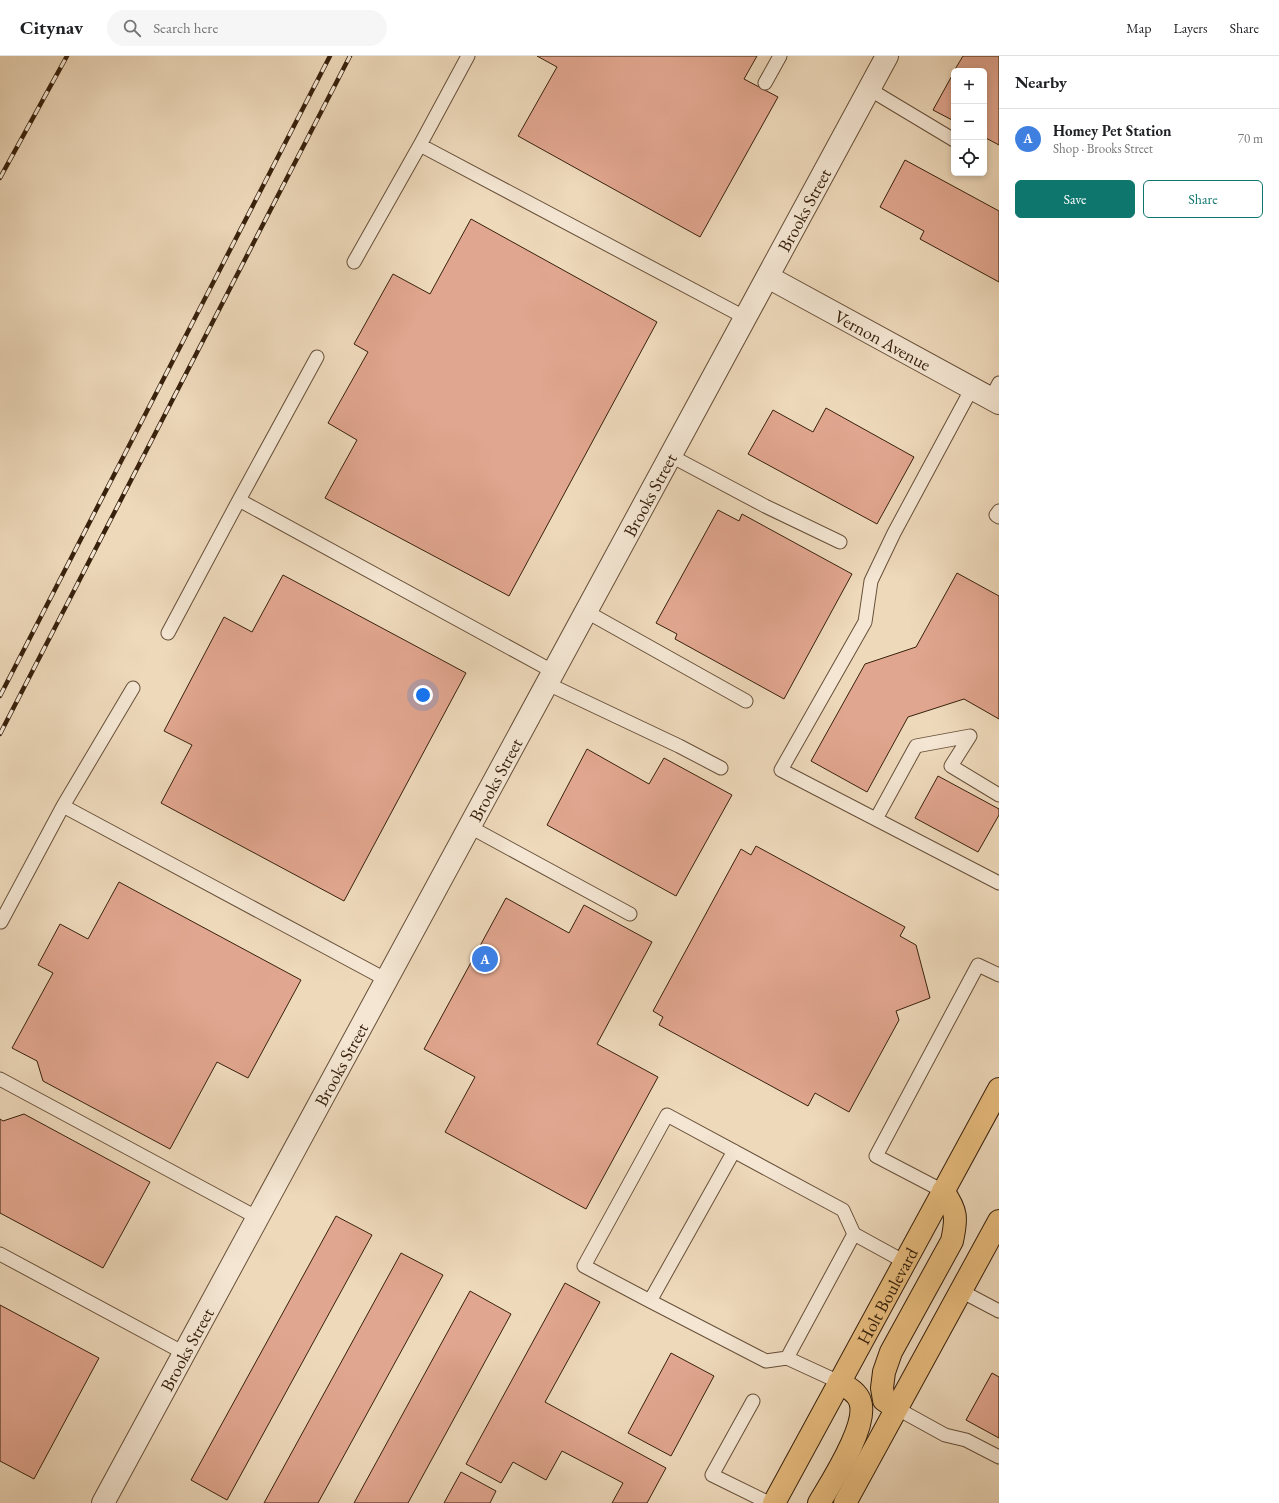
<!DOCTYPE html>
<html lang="en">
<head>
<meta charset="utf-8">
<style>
  :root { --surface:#fff; --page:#f6f6f6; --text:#202124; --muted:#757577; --line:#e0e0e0; --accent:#0f766e }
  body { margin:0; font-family:"EB Garamond",serif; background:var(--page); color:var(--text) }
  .controls { position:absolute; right:12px; top:12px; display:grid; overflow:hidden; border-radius:6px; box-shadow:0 2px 6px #0003 }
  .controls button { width:36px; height:36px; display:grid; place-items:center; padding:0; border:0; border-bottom:1px solid var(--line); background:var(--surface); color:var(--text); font:20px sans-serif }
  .you { position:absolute; left:423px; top:639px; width:14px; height:14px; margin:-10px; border:3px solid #fff; border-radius:50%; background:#1a73e8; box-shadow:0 0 0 6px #1a73e833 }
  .badge { display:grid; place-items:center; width:26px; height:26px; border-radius:50%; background:var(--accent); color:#fff; font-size:13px; font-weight:700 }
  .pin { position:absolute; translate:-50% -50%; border:2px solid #fff; box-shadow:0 1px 4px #0006 }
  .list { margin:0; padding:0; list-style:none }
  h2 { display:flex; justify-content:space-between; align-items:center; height:52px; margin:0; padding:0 16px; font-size:17px }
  h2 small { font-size:13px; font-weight:400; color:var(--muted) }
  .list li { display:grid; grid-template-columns:26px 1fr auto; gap:12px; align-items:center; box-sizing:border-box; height:60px; padding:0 16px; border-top:1px solid var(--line) }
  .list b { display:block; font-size:15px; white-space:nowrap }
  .list p { margin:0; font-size:13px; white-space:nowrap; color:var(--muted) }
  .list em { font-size:13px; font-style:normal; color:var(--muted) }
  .actions { display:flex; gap:8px; padding:12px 16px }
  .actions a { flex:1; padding:9px 0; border:1px solid var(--accent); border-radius:6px; text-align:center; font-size:14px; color:var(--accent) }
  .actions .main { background:var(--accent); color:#fff }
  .icon { flex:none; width:22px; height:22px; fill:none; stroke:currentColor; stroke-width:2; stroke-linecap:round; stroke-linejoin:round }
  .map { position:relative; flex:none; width:999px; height:1447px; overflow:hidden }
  header { display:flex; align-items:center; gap:24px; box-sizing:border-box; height:56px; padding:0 20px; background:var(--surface); border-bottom:1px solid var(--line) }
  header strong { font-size:19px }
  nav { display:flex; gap:22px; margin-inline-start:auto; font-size:14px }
  .search { width:280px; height:36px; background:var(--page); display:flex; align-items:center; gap:10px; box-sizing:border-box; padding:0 14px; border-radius:22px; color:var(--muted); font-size:15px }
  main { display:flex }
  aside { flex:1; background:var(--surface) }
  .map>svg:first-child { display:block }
  .building { fill:#e1a68f; stroke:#38210c }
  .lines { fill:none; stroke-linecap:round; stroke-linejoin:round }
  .lane-casing { stroke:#664f38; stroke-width:15 }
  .street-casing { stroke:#664f38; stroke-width:24 }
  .primary-casing { stroke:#38210c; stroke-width:24 }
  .lane { stroke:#f4e6d3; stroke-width:13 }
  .street { stroke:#f4e6d3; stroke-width:22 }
  .primary { stroke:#e7bc7e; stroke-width:22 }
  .rail-casing { stroke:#38210c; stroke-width:4.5 }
  .rail { stroke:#f4e6d3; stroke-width:3; stroke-dasharray:9; stroke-linecap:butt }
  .labels { text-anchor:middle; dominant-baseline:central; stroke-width:3; stroke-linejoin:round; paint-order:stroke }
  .street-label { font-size:18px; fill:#38210c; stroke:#f4e6d3 }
</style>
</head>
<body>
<header>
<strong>Citynav</strong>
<div class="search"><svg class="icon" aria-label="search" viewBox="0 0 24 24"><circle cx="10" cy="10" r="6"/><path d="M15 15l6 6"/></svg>Search here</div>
<nav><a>Map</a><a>Layers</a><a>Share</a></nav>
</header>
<main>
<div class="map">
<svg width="999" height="1447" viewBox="0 0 999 1447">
  <rect width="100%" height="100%" fill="#eed9bb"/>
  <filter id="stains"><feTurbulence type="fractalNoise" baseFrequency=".005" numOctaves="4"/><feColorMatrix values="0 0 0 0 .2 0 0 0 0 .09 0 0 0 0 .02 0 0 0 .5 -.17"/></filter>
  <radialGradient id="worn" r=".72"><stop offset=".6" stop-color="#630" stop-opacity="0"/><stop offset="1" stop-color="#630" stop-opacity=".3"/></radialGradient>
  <path class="building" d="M537,0H757L744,23L778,41L700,181L518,80L557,11Z
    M963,0H999V89L984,81V15H954Z
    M954,16V65L933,54Z
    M905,104L999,155V226L920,183L924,175L880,151Z
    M471,163L657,266L509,540L325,442L357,384L328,367L368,296L354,288L393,218L430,238Z
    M826,352L914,401L877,468L748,398L773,354L813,376Z
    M718,454L739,465L742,458L852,518L784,643L675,583L677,578L656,567Z
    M957,517L999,540V663L964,643L908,661L867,736L811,705L865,608L916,591Z
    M283,519L466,617L344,845L161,747L192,689L164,675L224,561L252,576Z
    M587,693L649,728L664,702L732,739L676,840L547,769Z
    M938,720L999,753V759L978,796L915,762Z
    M756,790L905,871L900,880L916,889L930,942L896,955L899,964L849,1056L815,1037L808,1050L659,969L663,961L653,955L741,793L751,799Z
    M119,826L301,924L248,1022L217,1006L170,1093L43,1025L37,1005L12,992L53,917L38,909L60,868L88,883Z
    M506,842L569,877L584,849L652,886L597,988L658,1021L586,1153L445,1076L475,1021L424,993Z
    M24,1058L150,1126L103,1212L0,1157V1063L3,1065Z
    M336,1160L372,1179L227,1444L191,1424Z
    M401,1197L443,1219L318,1447H264Z
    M565,1227L600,1246L545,1346L666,1412L647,1447H612L623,1427L562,1395L546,1424L513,1406L501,1427L466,1408Z
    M470,1235L511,1258L408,1447H354Z
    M0,1249L99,1302L34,1423L0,1405Z
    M671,1297L714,1320L671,1400L628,1377Z
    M992,1317L999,1321V1382L966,1364Z
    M461,1416L496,1435L490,1447H444Z"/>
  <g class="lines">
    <g class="lane-casing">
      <path id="lane" d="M765,27L780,0
        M869,33L954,84
        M420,89L468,0
        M354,206L420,89L746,262
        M972,332L894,477L871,525L865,566L781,714L999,827
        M991,342L999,327
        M671,400L765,450L840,486
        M239,444L317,301
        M999,455L996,459L999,461
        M587,556L746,645
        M168,577L239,444L554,616
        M548,628L679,690L721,712
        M133,632L63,750L387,924
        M876,763L916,690L970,680L951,710L999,739
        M470,771L630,858
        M1,866L63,750
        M0,1023L258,1162
        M734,1095L650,1245L584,1210L667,1059L843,1154L854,1178L905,1206
        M943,1135L876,1100L978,909L999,919
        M0,1198L184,1297
        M961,1235L999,1255
        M650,1245L766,1305L787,1302L839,1326
        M787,1302L854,1178
        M753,1345L712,1419L769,1447
        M896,1352L945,1379L966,1384L999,1401"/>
    </g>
    <g class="street-casing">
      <g id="street">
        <path id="s1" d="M768,221L999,347"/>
        <path id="s2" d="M103,1447L887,0"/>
      </g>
    </g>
    <g class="primary-casing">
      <g id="primary">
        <path d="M896,1352L884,1344L882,1332L884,1316L891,1296L952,1185C957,1162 957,1155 943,1135"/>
        <path id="s3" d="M774,1447L999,1033"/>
        <path d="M819,1447C832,1425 869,1369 860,1345C857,1336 847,1331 839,1326"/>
        <path d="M845,1447L999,1165"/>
      </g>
    </g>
    <use href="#lane" class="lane"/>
    <use href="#street" class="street"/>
    <use href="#primary" class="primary"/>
    <g class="rail-casing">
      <path id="rail" d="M0,122L67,0
        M0,640L330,0
        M0,678L350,0"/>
    </g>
    <use href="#rail" class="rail"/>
  </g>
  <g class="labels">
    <g class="street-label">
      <text stroke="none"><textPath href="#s2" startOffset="1471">Brooks Street</textPath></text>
      <text stroke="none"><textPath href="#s1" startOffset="131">Vernon Avenue</textPath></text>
      <text stroke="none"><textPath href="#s2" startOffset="1147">Brooks Street</textPath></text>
      <text stroke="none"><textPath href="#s2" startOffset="823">Brooks Street</textPath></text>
      <text stroke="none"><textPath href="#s2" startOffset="499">Brooks Street</textPath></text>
      <text stroke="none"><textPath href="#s3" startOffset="236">Holt Boulevard</textPath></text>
      <text stroke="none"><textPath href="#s2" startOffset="175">Brooks Street</textPath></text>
    </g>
  </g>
  <rect width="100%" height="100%" filter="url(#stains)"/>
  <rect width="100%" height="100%" fill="url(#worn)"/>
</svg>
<div class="controls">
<button>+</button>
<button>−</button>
<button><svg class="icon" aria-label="locate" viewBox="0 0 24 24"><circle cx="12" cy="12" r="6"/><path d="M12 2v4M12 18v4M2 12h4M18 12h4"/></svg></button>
</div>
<div class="you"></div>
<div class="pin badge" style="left:485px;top:903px;background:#3f7fe0">A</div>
</div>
<aside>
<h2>Nearby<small></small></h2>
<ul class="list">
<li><span class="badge" style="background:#3f7fe0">A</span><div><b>Homey Pet Station</b><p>Shop · Brooks Street</p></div><em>70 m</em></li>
</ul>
<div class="actions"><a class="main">Save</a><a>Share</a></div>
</aside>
</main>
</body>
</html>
